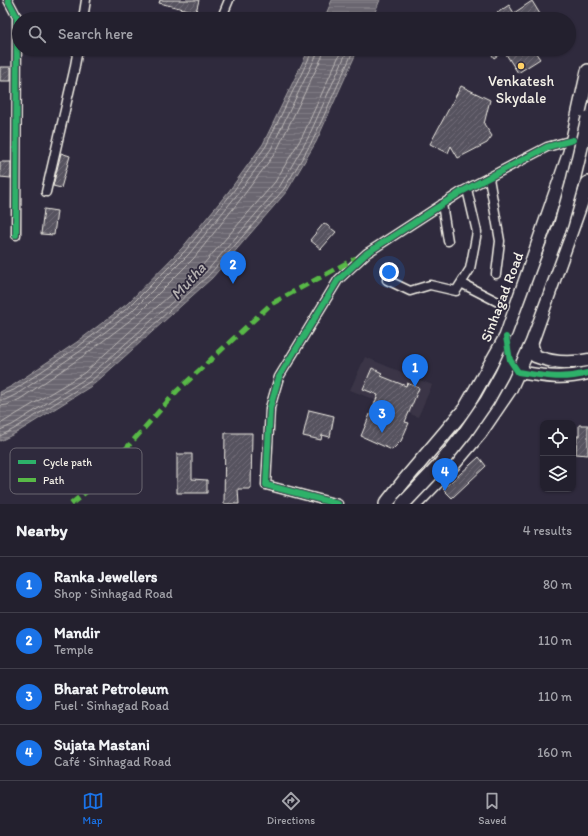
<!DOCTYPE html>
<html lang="en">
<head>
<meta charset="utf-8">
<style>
  :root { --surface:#23202e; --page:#2f2d3a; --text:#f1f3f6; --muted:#a3a3aa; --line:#403e4a; --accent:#1a73e8 }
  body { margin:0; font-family:Itim,sans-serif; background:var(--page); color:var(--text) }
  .controls { position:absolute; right:12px; bottom:12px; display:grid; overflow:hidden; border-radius:8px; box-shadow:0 1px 3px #0004 }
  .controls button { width:36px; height:36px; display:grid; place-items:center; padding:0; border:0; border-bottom:1px solid var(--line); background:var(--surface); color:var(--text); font:20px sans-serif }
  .you { position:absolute; left:389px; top:272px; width:14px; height:14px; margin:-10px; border:3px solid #fff; border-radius:50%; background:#1a73e8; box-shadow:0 0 0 6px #1a73e833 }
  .badge { display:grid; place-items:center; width:26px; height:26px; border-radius:50%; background:var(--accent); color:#fff; font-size:13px; font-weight:700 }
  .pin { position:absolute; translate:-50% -33px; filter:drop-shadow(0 1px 2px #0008) }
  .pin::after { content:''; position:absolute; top:21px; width:14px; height:12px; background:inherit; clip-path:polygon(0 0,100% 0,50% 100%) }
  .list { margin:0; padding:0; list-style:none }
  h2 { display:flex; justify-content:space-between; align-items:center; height:52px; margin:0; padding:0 16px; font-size:17px }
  h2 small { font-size:13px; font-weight:400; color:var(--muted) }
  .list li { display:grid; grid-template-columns:26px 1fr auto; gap:12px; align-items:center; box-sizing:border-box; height:56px; padding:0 16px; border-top:1px solid var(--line) }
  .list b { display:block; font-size:15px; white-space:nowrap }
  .list p { margin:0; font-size:13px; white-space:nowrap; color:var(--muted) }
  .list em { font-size:13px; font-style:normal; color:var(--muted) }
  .icon { flex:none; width:22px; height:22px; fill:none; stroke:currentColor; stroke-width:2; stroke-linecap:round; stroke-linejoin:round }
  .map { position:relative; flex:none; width:588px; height:504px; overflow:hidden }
  .search { position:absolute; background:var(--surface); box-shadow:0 1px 3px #0004; left:12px; right:12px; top:12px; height:44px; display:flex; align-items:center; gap:10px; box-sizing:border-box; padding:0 14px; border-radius:22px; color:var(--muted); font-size:15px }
  .sheet { height:276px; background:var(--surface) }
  nav { display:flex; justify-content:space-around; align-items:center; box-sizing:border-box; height:56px; border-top:1px solid var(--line); background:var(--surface); font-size:11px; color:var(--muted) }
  nav a { display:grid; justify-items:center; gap:2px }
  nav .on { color:var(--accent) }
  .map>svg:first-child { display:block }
  .built { fill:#3b3647 }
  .water { fill:url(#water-rules); stroke:#a19ea0 }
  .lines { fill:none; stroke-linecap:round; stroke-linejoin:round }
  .shore { stroke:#bdb9b8; stroke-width:1 }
  .building { fill:url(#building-hatch); stroke:#f4f1e8 }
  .street-casing { stroke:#f4f1e8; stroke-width:11 }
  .secondary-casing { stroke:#f4f1e8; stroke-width:15 }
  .primary-casing { stroke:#f4f1e8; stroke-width:16 }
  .street { stroke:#2f2a3d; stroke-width:8 }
  .secondary { stroke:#2f2a3d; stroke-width:12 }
  .primary { stroke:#2f2a3d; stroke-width:13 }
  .primary-bridge-casing { stroke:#f4f1e8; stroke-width:16; stroke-linecap:butt }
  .primary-bridge { stroke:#2f2a3d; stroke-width:13 }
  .quiet { stroke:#58b947; stroke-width:5; stroke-dasharray:10 5; stroke-linecap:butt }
  .cycleway-casing { stroke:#2f2a3d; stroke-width:8 }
  .cycleway { stroke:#2db169; stroke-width:6 }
  .poi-dot { fill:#ffd166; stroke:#2f2a3d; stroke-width:1.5 }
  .labels { text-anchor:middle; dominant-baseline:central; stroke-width:3.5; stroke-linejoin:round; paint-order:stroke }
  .poi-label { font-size:15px; fill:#f4f1e8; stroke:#2f2a3d }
  .street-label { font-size:15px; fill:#f4f1e8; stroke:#2f2a3d }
  .water-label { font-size:16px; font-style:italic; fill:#b6b2b2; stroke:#2f2a3d }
  .key { fill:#2f2a3d; stroke:#6a6670; stroke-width:1 }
  .key-label { font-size:11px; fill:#f4f1e8 }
</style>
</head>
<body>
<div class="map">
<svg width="588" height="504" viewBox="0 0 588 504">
  <defs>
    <pattern id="water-rules" width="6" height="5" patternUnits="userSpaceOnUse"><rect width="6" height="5" fill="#6a6670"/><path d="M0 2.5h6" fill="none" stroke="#807c84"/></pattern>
    <pattern id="building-hatch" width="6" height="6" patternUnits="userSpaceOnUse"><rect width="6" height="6" fill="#56525f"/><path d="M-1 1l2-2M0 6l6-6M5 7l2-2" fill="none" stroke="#6f6b76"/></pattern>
  </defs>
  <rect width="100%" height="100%" fill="#2f2a3d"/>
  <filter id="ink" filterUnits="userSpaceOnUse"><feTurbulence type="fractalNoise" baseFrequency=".025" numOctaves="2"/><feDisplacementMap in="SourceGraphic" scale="8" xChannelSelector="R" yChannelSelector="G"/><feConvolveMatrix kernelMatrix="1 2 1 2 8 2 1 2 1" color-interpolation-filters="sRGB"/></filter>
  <g filter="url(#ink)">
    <path class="built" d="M365,357L432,385L418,417L350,390Z"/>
    <path class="water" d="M332,0H380L372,19H324Z
      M309,49H358L316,142L287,191L212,278L93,385L16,433L0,441V392L12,386L77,342L127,304L182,248L229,191L263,144Z"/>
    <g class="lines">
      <path class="shore" d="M0,395L14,390L79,346L129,307L185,251L232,193L266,146L312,52L313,49
        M0,400H5L17,394L82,350L132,311L189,254L236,196L271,149L317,54L318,49
        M0,406L7,405L20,399L86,354L137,315L194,258L240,200L276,152L322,57L324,49
        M0,424L84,373L201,267L275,182L303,135L342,49
        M0,430L12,425L88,377L206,272L280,186L308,138L348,49
        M0,436L14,429L91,381L209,275L284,189L313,140L354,49"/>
    </g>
    <path class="building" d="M160,0H199L196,12L159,3Z
      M532,1L543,19H488L509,5L514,13Z
      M488,49H533L540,59L518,73L504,51L494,58Z
      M0,67H11V81H0Z
      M461,86L490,100L484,124L492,136L487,143L458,158L451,146L448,153L430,144Z
      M61,153L70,156L61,188L53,186Z
      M0,162H11V178L0,177Z
      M44,209L57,211L54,235L41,234Z
      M324,223L336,232L321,249L310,240Z
      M372,368L382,373L381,376L406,386L407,383L419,388L405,422L409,423L401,441L392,450L361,436L378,395L363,389Z
      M309,410L334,416L330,437L322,435L321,440L303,436Z
      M579,425H588V455L576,454L577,436H579Z
      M225,433H252L251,489H238L239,504H224Z
      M177,454H192V479L207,480V493H177Z
      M479,457L486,466L452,498L443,489Z"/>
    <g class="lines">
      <g class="street-casing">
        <path id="street" d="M8,0L17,17L16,235
          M224,12L229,0
          M83,19L86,0
          M489,178L500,241L496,274
          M46,192L74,71L78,49
          M442,204L448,241
          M387,280L410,291L430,285L456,291L470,269L477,232L467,189
          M461,283L500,303
          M338,504L266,485L270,408L279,377L338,280L367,253L461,192L547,147L573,140"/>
      </g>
      <g class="secondary-casing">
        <path id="secondary" d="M531,343L535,356C553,363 570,364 588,360
          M512,364L518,372C544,376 562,380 588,373"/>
      </g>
      <g class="primary-casing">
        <path id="primary" d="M386,504L404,481L465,409L506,337L570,152L588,71
          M415,504L451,467L480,433L510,389L531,343L588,183"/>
      </g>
      <use href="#street" class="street"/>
      <use href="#secondary" class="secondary"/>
      <use href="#primary" class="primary"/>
      <g class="primary-bridge-casing">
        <path id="primary-bridge" d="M403,504L437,468L465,433L487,401L502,374L519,337L561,224L572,185L588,118"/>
      </g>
      <use href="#primary-bridge" class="primary-bridge"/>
      <path class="quiet" d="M71,504L92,487L177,391L271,304L356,258"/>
      <g class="cycleway-casing">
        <path id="cycleway" d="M8,0L17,17L16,235
          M506,337L510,360L518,372C544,376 562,380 588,373
          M338,504L266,485L270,408L279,377L338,280L367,253L461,192L547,147L573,140"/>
      </g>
      <use href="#cycleway" class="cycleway"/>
    </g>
  </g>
  <circle class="poi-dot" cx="521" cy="66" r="4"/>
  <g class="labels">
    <g class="poi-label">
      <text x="521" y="81">Venkatesh<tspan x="521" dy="17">Skydale</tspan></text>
    </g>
    <g class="street-label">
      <text transform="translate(502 297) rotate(-69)">Sinhagad Road</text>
    </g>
    <g class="water-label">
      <text transform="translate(188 281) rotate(-48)">Mutha</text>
    </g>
  </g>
  <rect x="10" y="448" width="132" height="46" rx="6" class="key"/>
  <rect x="18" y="460" width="18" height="4" fill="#2db169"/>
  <rect x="18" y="478" width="18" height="4" fill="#58b947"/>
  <g class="key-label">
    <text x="43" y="466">Cycle path</text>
    <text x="43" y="484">Path</text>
  </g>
</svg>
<div class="controls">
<button><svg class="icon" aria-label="locate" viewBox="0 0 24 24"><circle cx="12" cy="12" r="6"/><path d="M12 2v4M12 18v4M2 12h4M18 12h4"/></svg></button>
<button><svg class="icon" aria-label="layers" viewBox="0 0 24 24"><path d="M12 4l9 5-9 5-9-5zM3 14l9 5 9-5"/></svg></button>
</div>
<div class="you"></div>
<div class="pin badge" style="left:415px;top:387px">1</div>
<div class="pin badge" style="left:233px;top:284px">2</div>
<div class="pin badge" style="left:382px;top:433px">3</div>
<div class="pin badge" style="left:445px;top:491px">4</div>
<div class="search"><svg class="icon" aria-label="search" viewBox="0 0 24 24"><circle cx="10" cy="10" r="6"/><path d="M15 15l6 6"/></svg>Search here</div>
</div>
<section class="sheet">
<h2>Nearby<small>4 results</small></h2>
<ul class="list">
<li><span class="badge">1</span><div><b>Ranka Jewellers</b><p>Shop · Sinhagad Road</p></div><em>80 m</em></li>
<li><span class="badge">2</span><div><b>Mandir</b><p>Temple</p></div><em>110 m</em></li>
<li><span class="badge">3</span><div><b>Bharat Petroleum</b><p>Fuel · Sinhagad Road</p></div><em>110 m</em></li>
<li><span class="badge">4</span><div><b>Sujata Mastani</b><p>Café · Sinhagad Road</p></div><em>160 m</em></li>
</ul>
</section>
<nav>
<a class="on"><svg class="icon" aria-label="map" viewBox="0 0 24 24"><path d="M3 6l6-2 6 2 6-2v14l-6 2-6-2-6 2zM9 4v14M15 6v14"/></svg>Map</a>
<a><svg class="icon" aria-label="directions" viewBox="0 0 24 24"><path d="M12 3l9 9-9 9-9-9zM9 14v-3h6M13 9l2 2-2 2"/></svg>Directions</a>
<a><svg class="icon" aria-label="saved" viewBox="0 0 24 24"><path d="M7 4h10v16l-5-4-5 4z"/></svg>Saved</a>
</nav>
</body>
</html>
